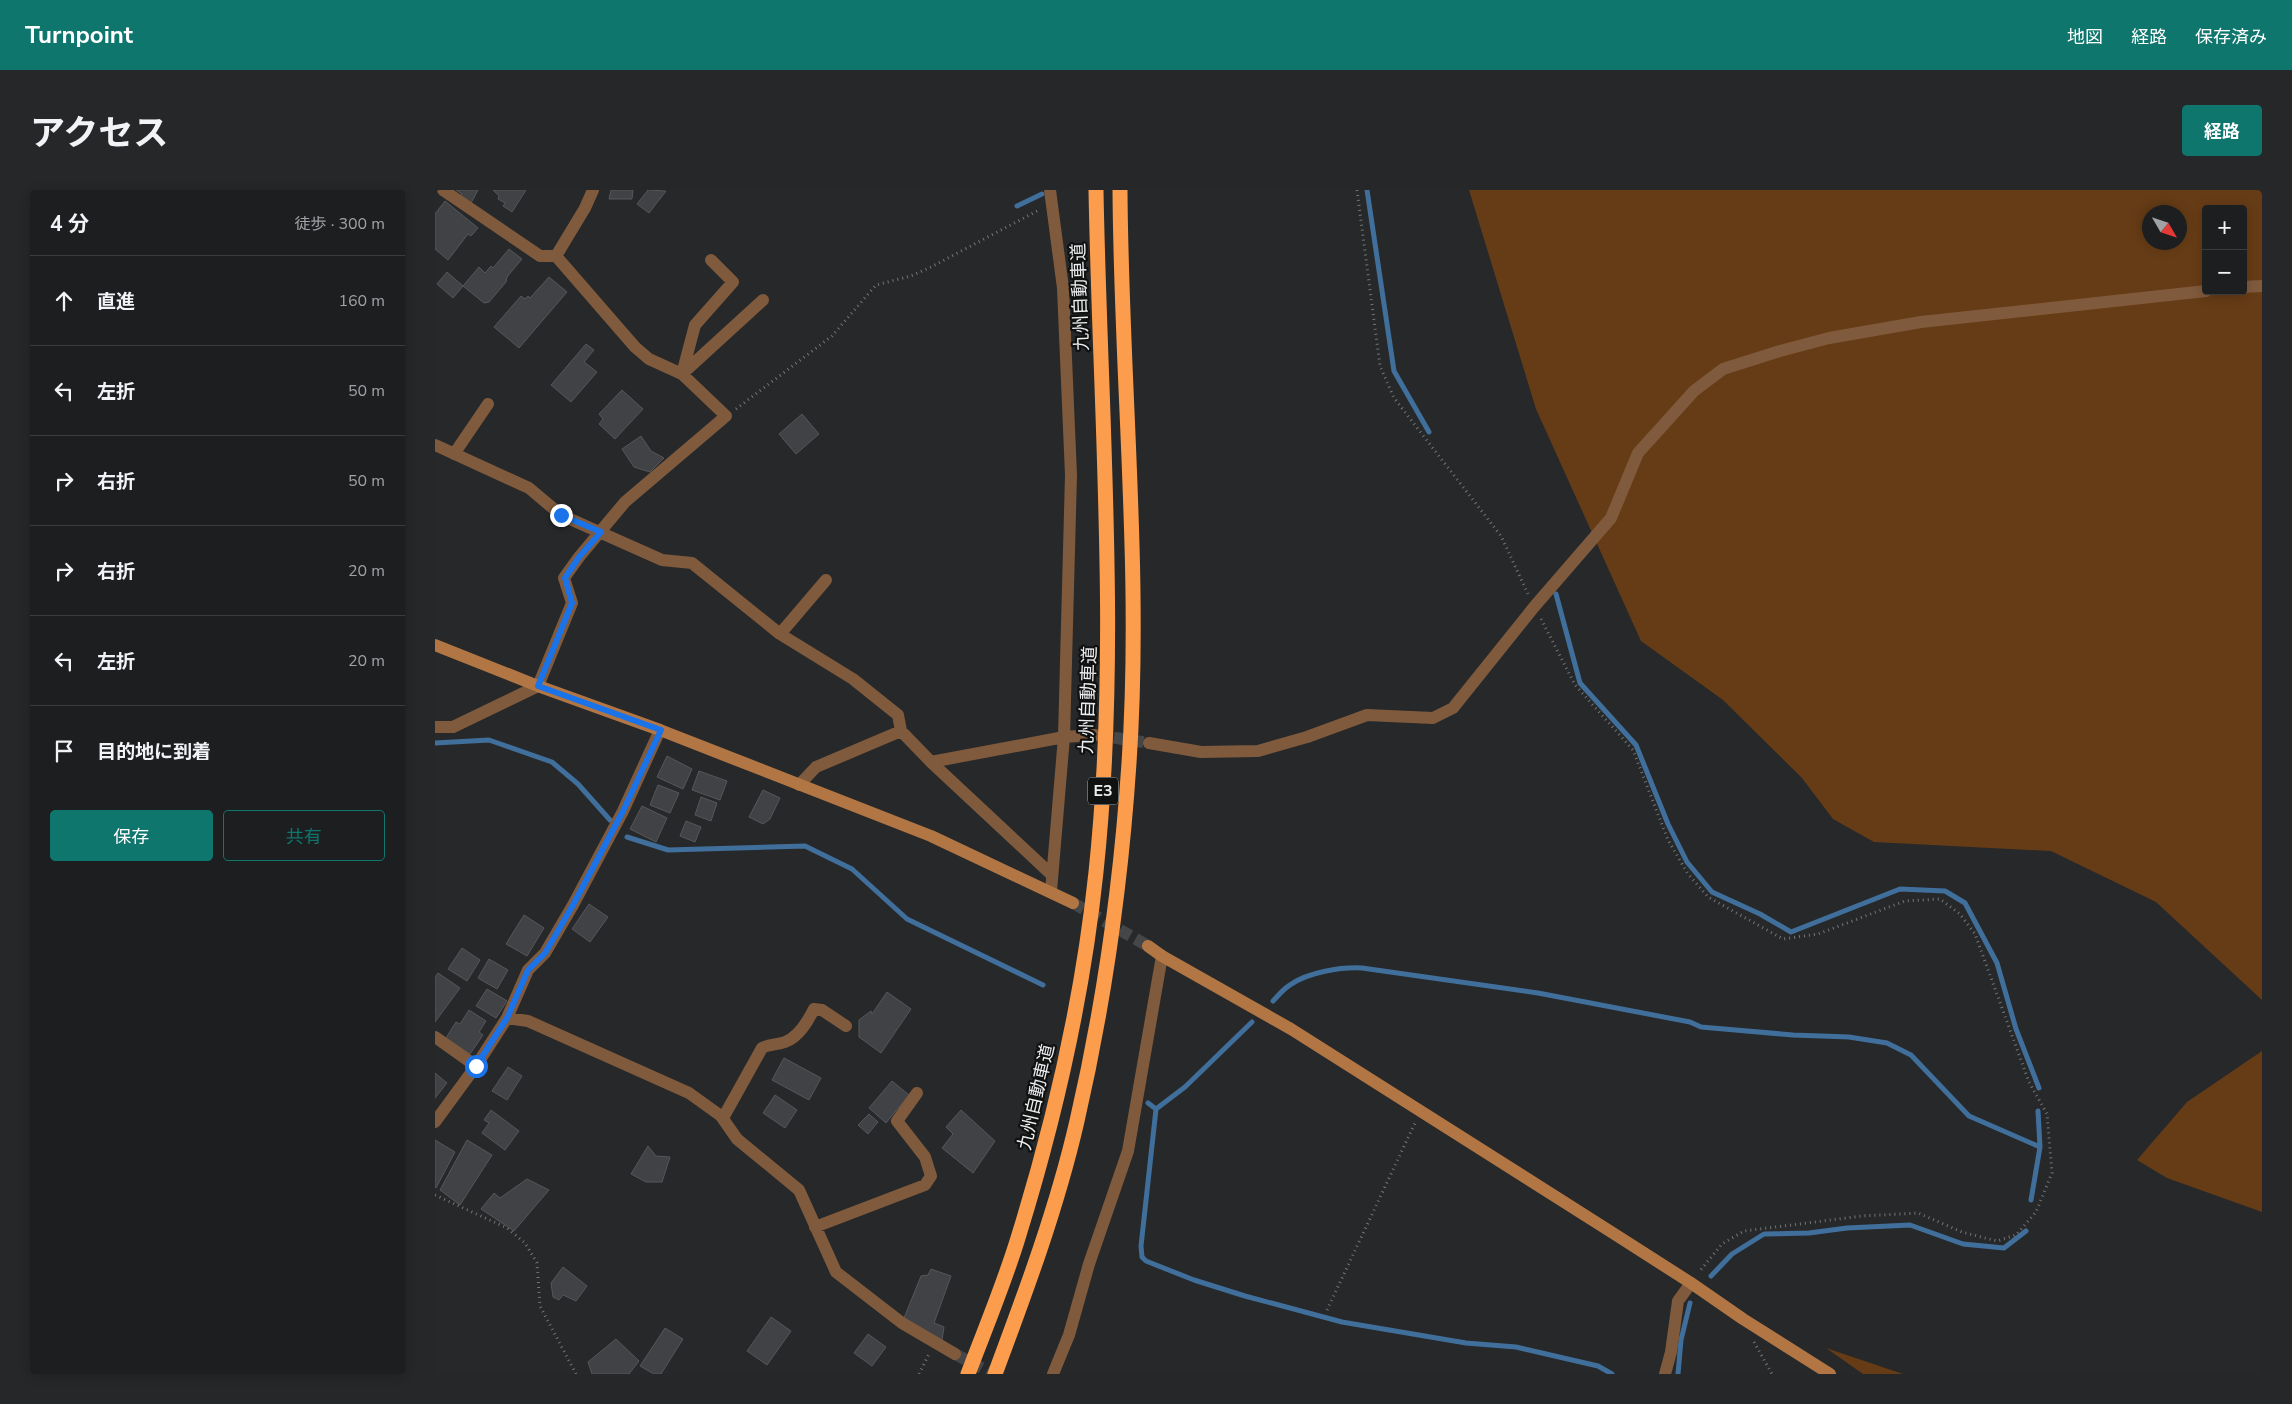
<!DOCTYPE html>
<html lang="ja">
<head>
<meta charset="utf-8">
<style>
  :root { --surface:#1c1e20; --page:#252729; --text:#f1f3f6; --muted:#a0a2a5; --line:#3a3c3e; --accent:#0f766e }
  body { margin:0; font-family:"Nunito Sans","Noto Sans JP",sans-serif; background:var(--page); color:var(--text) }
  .controls { position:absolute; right:15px; top:15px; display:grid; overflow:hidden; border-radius:5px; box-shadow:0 2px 12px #0003 }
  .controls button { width:45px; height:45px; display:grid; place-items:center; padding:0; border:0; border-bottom:1px solid var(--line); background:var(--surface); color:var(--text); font:25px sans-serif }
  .compass { position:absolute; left:1707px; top:15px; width:45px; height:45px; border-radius:50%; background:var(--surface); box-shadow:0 2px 12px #0003; rotate:129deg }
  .stop { position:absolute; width:15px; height:15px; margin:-11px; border:4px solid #1a73e8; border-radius:50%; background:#fff }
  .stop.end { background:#1a73e8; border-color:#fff; box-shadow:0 1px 5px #0008 }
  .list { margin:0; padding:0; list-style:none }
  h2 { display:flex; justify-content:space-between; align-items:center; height:65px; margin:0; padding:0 20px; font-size:21px }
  h2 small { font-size:16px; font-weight:400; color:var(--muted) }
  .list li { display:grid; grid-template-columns:32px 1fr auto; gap:15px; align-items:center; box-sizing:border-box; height:90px; padding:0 20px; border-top:1px solid var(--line) }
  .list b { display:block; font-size:19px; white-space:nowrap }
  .list em { font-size:16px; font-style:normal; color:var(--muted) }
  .actions { display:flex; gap:10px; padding:15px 20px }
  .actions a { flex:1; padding:11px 0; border:1px solid var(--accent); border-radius:5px; text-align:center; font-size:18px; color:var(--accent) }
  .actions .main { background:var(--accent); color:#fff }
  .icon { flex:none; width:28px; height:28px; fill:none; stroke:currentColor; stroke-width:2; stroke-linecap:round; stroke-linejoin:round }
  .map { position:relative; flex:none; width:1827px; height:1184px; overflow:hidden; border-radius:5px }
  header { display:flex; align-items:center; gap:30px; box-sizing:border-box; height:70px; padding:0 25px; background:var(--accent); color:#fff }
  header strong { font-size:24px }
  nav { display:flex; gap:28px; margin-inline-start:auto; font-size:18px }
  .intro { display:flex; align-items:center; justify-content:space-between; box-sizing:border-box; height:120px; padding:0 30px }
  h1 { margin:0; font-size:35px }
  .button { padding:12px 22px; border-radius:5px; background:var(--accent); color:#fff; font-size:18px; font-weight:700 }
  main { display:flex; gap:30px; padding:0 30px }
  aside { flex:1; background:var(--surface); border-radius:5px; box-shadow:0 2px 12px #0003 }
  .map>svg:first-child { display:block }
  .green { fill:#663c16; fill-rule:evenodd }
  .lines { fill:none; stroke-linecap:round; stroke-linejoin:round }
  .stream { stroke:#416f9b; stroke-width:5 }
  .building { fill:#404245; stroke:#55575a }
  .street-tunnel { stroke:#444648; stroke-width:12; stroke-dasharray:12 6; stroke-linecap:butt }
  .secondary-tunnel { stroke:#444648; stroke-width:12; stroke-dasharray:12 6; stroke-linecap:butt }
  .path { stroke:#737577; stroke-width:3; stroke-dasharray:1 4; stroke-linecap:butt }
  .street { stroke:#805a3c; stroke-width:12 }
  .secondary { stroke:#b27644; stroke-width:12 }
  .highway { stroke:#fb9d4c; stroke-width:15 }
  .route { stroke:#1a73e8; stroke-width:6 }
  .labels { text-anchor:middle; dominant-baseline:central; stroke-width:4.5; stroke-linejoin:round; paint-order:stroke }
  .shield { fill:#101111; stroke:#abacac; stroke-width:1 }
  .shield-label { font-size:16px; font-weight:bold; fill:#edeeef }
  .street-label { font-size:18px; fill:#edeeef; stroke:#101111 }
</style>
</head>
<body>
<header>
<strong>Turnpoint</strong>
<nav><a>地図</a><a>経路</a><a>保存済み</a></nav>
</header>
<div class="intro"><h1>アクセス</h1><a class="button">経路</a></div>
<main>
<aside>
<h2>4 分<small>徒歩 · 300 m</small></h2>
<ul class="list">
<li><svg class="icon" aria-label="ahead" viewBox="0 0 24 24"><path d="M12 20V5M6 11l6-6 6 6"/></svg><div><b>直進</b></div><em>160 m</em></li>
<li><svg class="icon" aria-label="left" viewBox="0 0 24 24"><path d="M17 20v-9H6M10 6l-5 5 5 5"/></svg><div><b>左折</b></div><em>50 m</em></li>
<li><svg class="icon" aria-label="right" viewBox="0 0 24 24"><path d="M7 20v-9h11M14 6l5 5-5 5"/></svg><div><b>右折</b></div><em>50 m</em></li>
<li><svg class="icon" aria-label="right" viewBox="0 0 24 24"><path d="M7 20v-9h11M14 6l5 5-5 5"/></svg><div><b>右折</b></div><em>20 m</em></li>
<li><svg class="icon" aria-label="left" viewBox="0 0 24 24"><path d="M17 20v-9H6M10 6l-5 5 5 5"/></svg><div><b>左折</b></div><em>20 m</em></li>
<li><svg class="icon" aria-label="arrive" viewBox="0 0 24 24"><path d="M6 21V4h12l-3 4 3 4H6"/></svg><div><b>目的地に到着</b></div></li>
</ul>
<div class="actions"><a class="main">保存</a><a>共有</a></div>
</aside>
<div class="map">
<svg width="1827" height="1184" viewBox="0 0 1827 1184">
  <rect width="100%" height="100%" fill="#26282a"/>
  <path class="green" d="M1034,0H1827V810L1721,712L1616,661L1439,652L1398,629L1367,588L1288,510L1206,451L1101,219ZM1771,19H1808V101H1771ZM1714,22H1744V52H1714Z
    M1827,861V1022L1732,988L1702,970L1752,912Z
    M1391,1158L1468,1184H1428Z"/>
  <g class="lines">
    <path class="stream" d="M932,0L959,181L994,242
      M582,16L607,4
      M1121,404L1145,493L1201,555L1233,634L1252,672L1277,702L1325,724L1356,742L1465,699L1510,701L1530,713L1562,773L1581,839L1604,898
      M0,553L54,550L117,572L143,594L175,630
      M192,647L233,660L370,656L417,679L472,729L608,795
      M838,811C843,806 848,799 855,795C873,782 906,777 927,778L1103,803L1255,832L1266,837L1358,845L1414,847L1452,853L1476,865L1534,926L1605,957
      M817,832L750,897L721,919L706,1056L707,1067L711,1071L759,1090L810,1106L907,1132L1031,1153L1081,1157L1163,1176L1177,1184
      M713,913L721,919
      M1596,1010L1605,957L1603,921
      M1276,1086L1297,1064L1329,1044L1374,1043L1412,1038L1475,1035L1528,1054L1569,1058L1591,1041
      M1243,1184L1246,1150L1255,1113"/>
  </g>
  <path class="building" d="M21,0H43L36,13L25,8L27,4Z
    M58,0H91L77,22L68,16L70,13L63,9L64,6Z
    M176,0H198L197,9H174Z
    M213,0L231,1L214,23L202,14Z
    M10,11L43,38L36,46L33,44L13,70L0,59V24Z
    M74,59L87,69L72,87L71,92L54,112L49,113L28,96L44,77L50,83L56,76L58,78Z
    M12,82L28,96L18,108L2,94Z
    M114,87L132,102L84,158L59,137L86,106L90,109L93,106L95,108Z
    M151,154L159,160L149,172L162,182L136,212L116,195Z
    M187,200L208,219L180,249L164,234L168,229L164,224Z
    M367,224L384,244L361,264L344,244Z
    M206,246L216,261L229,268L215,282L199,277L187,259Z
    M232,566L257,579L248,599L222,587Z
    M264,581L292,591L285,610L257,600Z
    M223,595L244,603L235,623L215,615Z
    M328,600L345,608L335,629L328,634L314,627Z
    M266,607L282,613L276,631L260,625Z
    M207,616L232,628L221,652L195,639Z
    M251,631L266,637L260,652L245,646Z
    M154,714L173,727L155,752L137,739Z
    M89,725L109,738L92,766L71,754Z
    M27,758L45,770L32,791L13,779Z
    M54,769L73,780L62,799L43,788Z
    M3,783L25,798L0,832V787Z
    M52,799L72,811L61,828L41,816Z
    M452,802L476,819L446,863L424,847V830L436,821L437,824Z
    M34,820L51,831L44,842L48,845L35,864L11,848L21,832L25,834Z
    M349,868L386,888L374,910L337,890Z
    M73,877L87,886L72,910L57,901Z
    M0,883L12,893L0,908Z
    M457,891L474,905L451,933L434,918Z
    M340,905L362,920L350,938L328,923Z
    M56,920L84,941L70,960L47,943L54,933L49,930Z
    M526,920L560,951L538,983L507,958L518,944L511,937Z
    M434,924L443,932L433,944L423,935Z
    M0,950L20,962L1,998L0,997Z
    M32,950L57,965L25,1015L5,1000Z
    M213,956L221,966L235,967L227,992H211L196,984Z
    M92,989L114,1000L79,1041L46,1019L59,1003L65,1008Z
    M128,1077L152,1096L141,1111L128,1105L124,1110L118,1107L116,1093Z
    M496,1079L516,1086L499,1133L509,1137L507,1150L467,1133L486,1086L493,1085Z
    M336,1127L356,1141L332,1175L312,1161Z
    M230,1138L248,1149L226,1184H219L205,1176Z
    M433,1144L451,1157L437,1176L419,1163Z
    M181,1149L204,1171L194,1184H157L153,1172Z"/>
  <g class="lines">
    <path class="street-tunnel" d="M661,545L714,553
      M520,1164L558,1184"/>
    <path class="secondary-tunnel" d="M638,713L713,756"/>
    <path class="path" d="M922,0L945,176L959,208L1066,346L1093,404
      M301,219L397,146L441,95L476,86L496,77L604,20
      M1106,429L1140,495L1198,560L1233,650L1253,684L1273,707L1348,749L1383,744L1470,711L1505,709L1525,724L1540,744L1594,892L1612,924L1617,983L1601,1022L1581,1045L1562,1051L1527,1042L1483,1023L1427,1026L1309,1041L1287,1054L1264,1082
      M0,1005L72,1038L90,1053L102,1073L105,1116L141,1184
      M892,1120L980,933
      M1319,1152L1337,1184
      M484,1184L494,1164"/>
    <path class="street" d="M615,0L628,98L636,285L629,547L616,701
      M121,66L150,18L158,0
      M1808,97L1827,96
      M247,184L260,135L298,92L276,70
      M247,184L328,110
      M0,255L94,298L126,325L227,370L257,373L345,444L418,489L463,525L466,541
      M19,264L53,214
      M345,444L391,390
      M0,537H18L103,496L137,413L129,388L144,367L190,312L291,226L247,184L214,169L200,157L121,66H105L8,0
      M714,553L766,562L823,561L872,547L932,525L998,528L1018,518L1099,417L1176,328L1203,263L1259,201L1288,179L1345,161L1394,148L1486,132L1771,101
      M496,572L629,547L659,545
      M364,595L381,577L466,541L496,572L617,685
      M72,828L93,831L254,903L286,926L302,949L364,1000L401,1082L467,1133L520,1164
      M0,847L41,876
      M288,928L327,858C334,854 342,855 350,852C364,847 373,831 379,819L387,820L411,836
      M0,932L41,876L72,828L93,780L110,763L138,715L188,621L225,540
      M380,1037L490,995L496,986L490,967L462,931L482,903
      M618,1184L634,1145L654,1074L693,961L727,766
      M1230,1184L1236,1162L1243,1111L1256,1093"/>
    <path class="secondary" d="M0,455L103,496L225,540L496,646L638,713
      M713,756L727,766L856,839L1181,1045L1256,1093L1308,1129L1395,1184"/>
    <path class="highway" d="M533,1184C550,1139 569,1094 583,1048C620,929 648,806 661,682C685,455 665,227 661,0
      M560,1184C591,1101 622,1018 642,931C669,814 686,694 694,573C707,382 686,191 685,0"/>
  </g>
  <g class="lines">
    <path class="route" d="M41,876L72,828L93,780L110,763L138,715L188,621L226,540L103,496L137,413L130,388L144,367L166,342L126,325"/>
  </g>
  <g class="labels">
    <rect class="shield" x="653" y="587.5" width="30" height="27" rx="4"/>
    <g class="shield-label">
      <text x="668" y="601">E3</text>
    </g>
    <g class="street-label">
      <text transform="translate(645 107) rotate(-92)">九州自動車道</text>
      <text transform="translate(653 510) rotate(-88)">九州自動車道</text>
      <text transform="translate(601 907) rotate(-77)">九州自動車道</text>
    </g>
  </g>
</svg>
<div class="controls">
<button>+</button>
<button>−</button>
</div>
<svg class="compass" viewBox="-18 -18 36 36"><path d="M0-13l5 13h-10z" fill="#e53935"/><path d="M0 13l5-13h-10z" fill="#a0a2a5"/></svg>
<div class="stop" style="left:41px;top:876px"></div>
<div class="stop end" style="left:126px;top:325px"></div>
</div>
</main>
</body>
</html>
